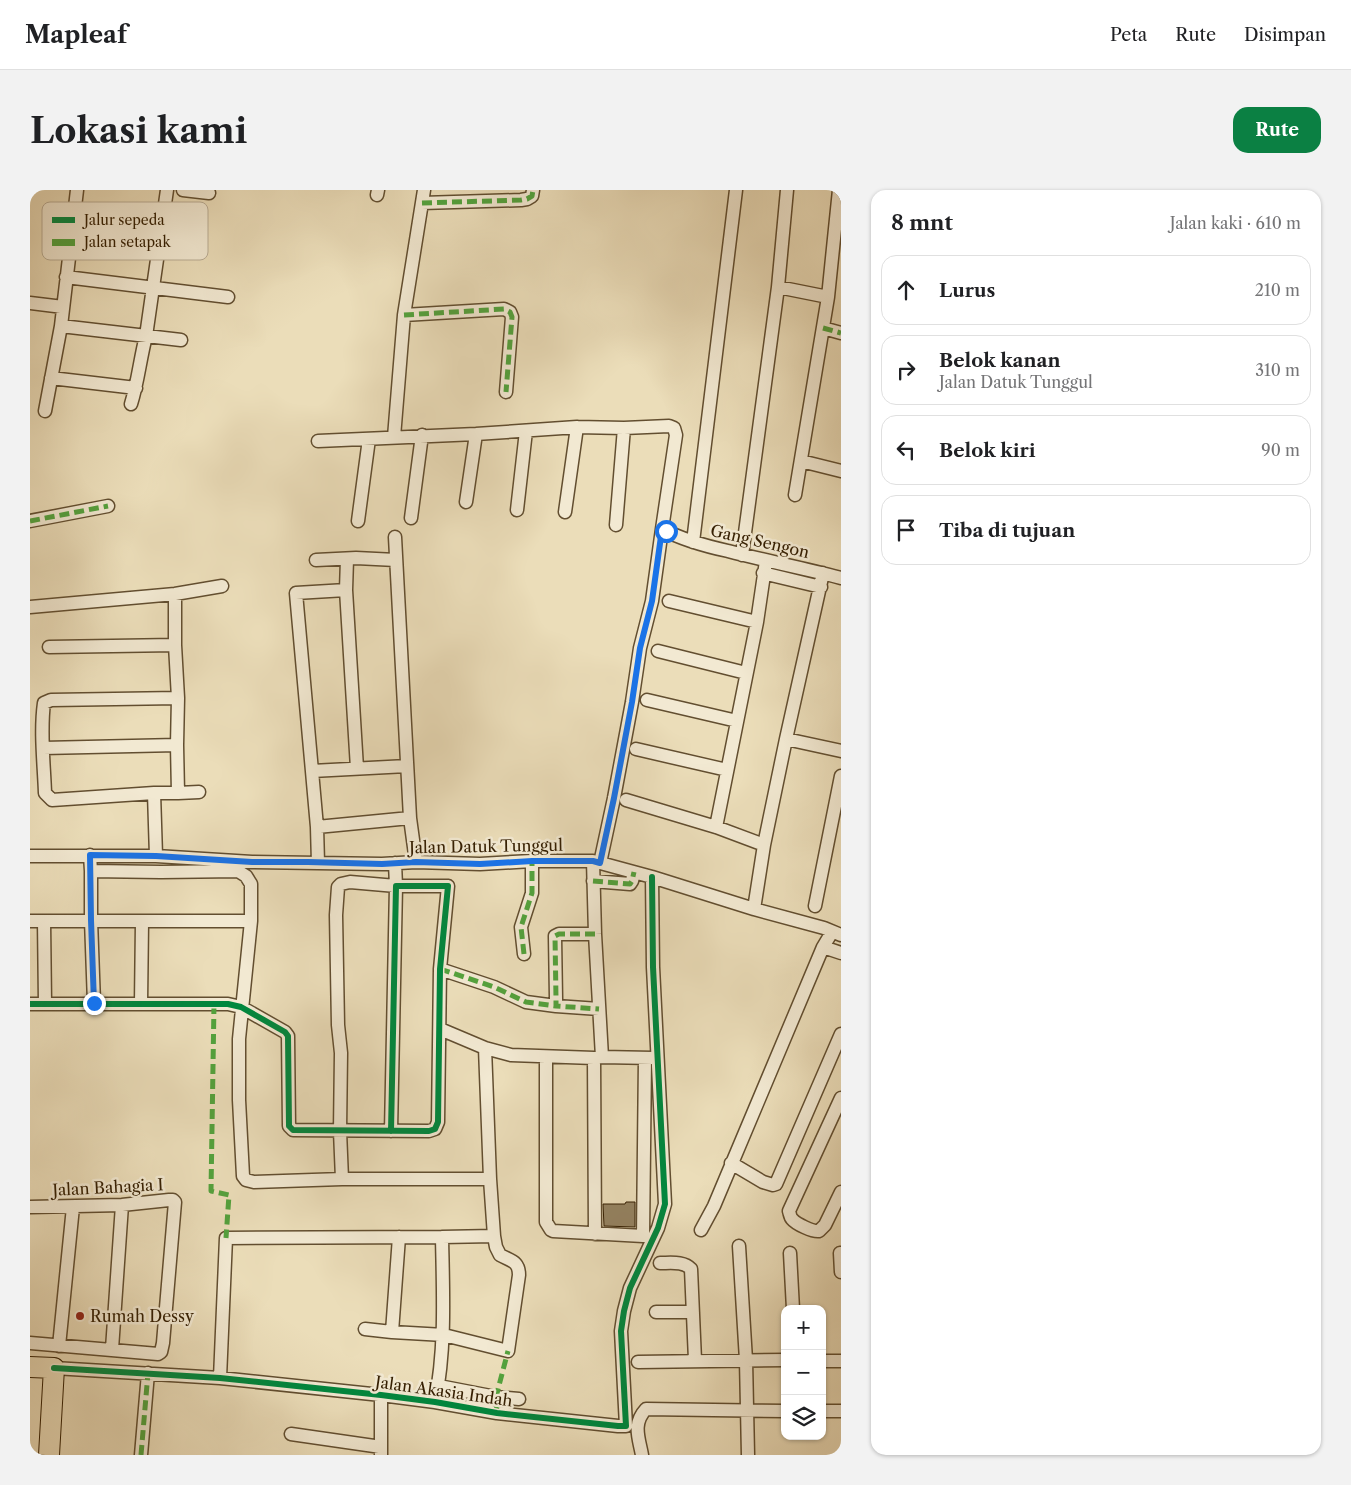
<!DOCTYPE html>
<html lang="id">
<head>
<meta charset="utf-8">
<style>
  :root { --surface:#fff; --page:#f2f2f2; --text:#202124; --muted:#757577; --line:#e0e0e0; --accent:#0b8043 }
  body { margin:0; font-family:"Libre Caslon Text",serif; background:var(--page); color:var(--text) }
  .controls { position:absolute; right:15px; bottom:15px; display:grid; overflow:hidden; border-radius:10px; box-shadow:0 1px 4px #0004 }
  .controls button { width:45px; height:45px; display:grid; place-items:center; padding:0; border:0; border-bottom:1px solid var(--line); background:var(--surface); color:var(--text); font:25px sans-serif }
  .stop { position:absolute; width:15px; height:15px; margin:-11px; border:4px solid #1a73e8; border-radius:50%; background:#fff }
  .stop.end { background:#1a73e8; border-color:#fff; box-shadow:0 1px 5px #0008 }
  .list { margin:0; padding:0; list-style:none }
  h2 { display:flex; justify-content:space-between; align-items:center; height:65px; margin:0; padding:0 20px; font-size:21px }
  h2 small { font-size:16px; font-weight:400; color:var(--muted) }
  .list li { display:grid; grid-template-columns:32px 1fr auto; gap:15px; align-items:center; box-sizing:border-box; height:70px; margin:0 10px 10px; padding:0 10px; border:1px solid var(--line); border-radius:15px }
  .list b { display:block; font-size:19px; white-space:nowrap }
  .list p { margin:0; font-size:16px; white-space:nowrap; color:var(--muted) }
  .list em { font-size:16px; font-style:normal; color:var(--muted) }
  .icon { flex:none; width:28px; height:28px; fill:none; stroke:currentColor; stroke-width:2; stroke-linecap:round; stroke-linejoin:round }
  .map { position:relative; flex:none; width:811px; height:1265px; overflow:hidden; border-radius:15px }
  header { display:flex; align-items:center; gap:30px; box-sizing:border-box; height:70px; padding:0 25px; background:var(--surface); border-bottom:1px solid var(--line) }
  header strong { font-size:24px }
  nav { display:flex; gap:28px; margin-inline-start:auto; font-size:18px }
  .intro { display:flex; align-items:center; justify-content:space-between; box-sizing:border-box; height:120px; padding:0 30px }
  h1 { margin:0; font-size:35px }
  .button { padding:12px 22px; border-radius:15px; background:var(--accent); color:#fff; font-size:18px; font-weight:700 }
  main { display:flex; gap:30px; padding:0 30px }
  aside { flex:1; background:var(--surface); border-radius:15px; box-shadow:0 1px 4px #0004 }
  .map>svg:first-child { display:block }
  .building { fill:#948261; stroke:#351f02 }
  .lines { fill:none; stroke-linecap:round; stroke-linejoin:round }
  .minor-casing { stroke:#624e30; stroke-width:15 }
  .primary-casing { stroke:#351f02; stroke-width:22 }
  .minor { stroke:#f2e9d2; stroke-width:12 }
  .primary { stroke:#ebddb9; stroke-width:20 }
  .quiet { stroke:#53a23d; stroke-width:5; stroke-dasharray:10 5; stroke-linecap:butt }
  .cycleway-casing { stroke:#f2e9d2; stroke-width:9 }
  .cycleway { stroke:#00873e; stroke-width:6 }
  .route { stroke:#1a73e8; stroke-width:6 }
  .poi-dot { fill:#8f2418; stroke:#f2e9d2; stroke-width:2 }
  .labels { text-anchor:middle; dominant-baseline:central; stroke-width:5; stroke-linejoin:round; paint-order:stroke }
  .street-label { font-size:16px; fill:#351f02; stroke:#f2e9d2 }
  .poi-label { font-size:16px; fill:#351f02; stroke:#f2e9d2; text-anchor:start }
  .key { fill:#f2e9d2; stroke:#b9ac94; stroke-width:1 }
  .key-label { font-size:14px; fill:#351f02 }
</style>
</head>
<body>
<header>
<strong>Mapleaf</strong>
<nav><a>Peta</a><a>Rute</a><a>Disimpan</a></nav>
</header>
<div class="intro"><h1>Lokasi kami</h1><a class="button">Rute</a></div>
<main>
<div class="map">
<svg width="811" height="1265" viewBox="0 0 811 1265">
  <rect width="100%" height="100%" fill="#ebddb9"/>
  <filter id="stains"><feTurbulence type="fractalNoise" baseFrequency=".004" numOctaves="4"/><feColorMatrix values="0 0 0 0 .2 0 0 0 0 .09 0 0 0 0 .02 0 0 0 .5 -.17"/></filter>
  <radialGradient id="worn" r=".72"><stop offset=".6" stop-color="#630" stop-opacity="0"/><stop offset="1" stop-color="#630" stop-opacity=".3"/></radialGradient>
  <path class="building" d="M596,1012H605V1037L574,1036L573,1014H595Z"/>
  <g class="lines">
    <g class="minor-casing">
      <path id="minor" d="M153,0L179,3
        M347,5L348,0
        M392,13L491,10L497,9L502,6L503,0
        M42,38L128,49
        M36,87L198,107
        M748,97L798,107
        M0,113L33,117
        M374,125L474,119L480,122L482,127L476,202
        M31,136L151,150
        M793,138L811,143
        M21,188L106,198
        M101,214C108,192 110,169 116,146L137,0
        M15,221L31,136L47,0
        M364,247L374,125L394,0
        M288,251L446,244L547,237L594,238L639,236L644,238L646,245L632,339C653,350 675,356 698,361C736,371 774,378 811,388
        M771,271L811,281
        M765,305L798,107L809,0
        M436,312L446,244
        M487,320L496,241
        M535,322L547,237
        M381,328L392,245
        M0,331L78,316
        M328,331L339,249
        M586,335L594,238
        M663,352L706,0
        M712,365L748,97L757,0
        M317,369L316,400L327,578
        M286,370L326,368L366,370
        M733,383L791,397
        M639,411L727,432
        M0,417L145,404L192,396
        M19,457L145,455
        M628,461L716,483
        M617,510L707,531
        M756,549L811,561
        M13,558L147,555
        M606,559L697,580
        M282,581L377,576
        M124,603L22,610L15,603C14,574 10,542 14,513L21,510L148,508
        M148,603L169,602
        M596,610L686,637L734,655
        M380,628L386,672
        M287,637L380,628L365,347
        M686,637L727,432L736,371
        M60,665L61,681L131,682L208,681L216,686L221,694V731L209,849V910L213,986L216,990L224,992L312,989H460
        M0,666H126L222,672L352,674L386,672L450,674L502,671H563L622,687L724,719L794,738L811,745
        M126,666L124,603H148L147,555L148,508L145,455V404
        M563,671L565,744L572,867
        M288,673L287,637L266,403L316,400
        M570,673L584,608L602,512L610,458L622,411L632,339
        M61,681V730L64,813
        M563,691L600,694L602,691L604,682
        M785,716L811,586
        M724,719L734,655L756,549L793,383
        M0,731H221
        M14,731L15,814
        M565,744H529L525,746L526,809V816L569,819
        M793,757L811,763
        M494,764L491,737L502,703V671
        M410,779L464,797L496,812L526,816
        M111,813L112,732
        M0,814H198L211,817L255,842L258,846L259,936L263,940L399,941L405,939L408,932L410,779L418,696H366L361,941
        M410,839L455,858L481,865L564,868L572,867L623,868
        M516,867V1032L521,1040L523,1041L613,1046L615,868
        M564,868L565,1044
        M811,908L759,1021C760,1024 760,1027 762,1029C766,1034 783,1042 789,1041L795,1035L811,1002
        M701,973L733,992L743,995L746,994L811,844
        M312,989L310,941L311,863L308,835L306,725L308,697L311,694L320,692L366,696L365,673
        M0,1017L92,1015L139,1010H143L145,1012L133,1153L131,1162L128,1164L0,1153
        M671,1040L684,1016L793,757L802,742
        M369,1047L362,1142L414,1145L478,1161L489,1085C489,1071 481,1071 470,1065L466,1057L464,1046
        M412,1047L464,1046L460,989L455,858
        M709,1056L716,1170L718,1265
        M760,1063L763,1119
        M810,1063L811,1082
        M630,1073C641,1073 654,1071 661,1079L665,1170
        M626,1122H663
        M335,1139L362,1142
        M29,1156L43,1017
        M82,1159L92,1015
        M792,1171H811
        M608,1172L755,1170
        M24,1178L190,1188L351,1205L405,1212L467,1223L588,1236H596L591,1141L594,1121L600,1098L628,1038L635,1014L623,777L622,687
        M190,1188L196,1048L412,1047C413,1102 416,1158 405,1212
        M409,1196L466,1207L489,1209
        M351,1205V1265
        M792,1221H811
        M261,1244L351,1257
        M111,1265L118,1183
        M612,1265C609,1248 602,1234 616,1219L755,1221"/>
    </g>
    <g class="primary-casing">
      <path id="primary" d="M0,1177L24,1178L19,1265"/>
    </g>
    <use href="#minor" class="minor"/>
    <use href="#primary" class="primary"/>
    <path class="quiet" d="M392,13L491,10L497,9L502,6L503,0
      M374,125L474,119L480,122L482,127L476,202
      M793,138L811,143
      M0,331L78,316
      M563,691L600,694L602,691L604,682
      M565,744H529L525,746L526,809V816L569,819
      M494,764L491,737L502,703V671
      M410,779L464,797L496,812L526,816
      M184,814L181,1001L199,1005L196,1048
      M467,1223L466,1207L478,1161
      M111,1265L118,1183"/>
    <g class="cycleway-casing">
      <path id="cycleway" d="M0,814H198L211,817L255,842L258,846L259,936L263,940L399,941L405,939L408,932L410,779L418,696H366L361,941
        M24,1178L190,1188L351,1205L405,1212L467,1223L588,1236H596L591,1141L594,1121L600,1098L628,1038L635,1014L623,777L622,687"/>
    </g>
    <use href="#cycleway" class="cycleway"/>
  </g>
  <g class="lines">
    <path class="route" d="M64,813L61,730L60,665L126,666L222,672H278L352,674L386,672L450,674L502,671H563L570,673L584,608L602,512L610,458L622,411L632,339L636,341"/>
  </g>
  <circle class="poi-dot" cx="50" cy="1126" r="5"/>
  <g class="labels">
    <g class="street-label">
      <text transform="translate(730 351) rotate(13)">Gang Sengon</text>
      <text transform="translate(456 656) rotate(-1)">Jalan Datuk Tunggul</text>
      <text transform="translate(78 997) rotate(-3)">Jalan Bahagia I</text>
      <text transform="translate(414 1201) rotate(8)">Jalan Akasia Indah</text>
    </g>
    <g class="poi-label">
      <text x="60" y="1126">Rumah Dessy</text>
    </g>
  </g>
  <rect x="12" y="12" width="166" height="58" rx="8" class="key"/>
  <rect x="22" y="27" width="23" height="6" fill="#00873e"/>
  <rect x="22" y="49" width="23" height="7" fill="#53a23d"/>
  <g class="key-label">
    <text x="54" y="35">Jalur sepeda</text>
    <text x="54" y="57">Jalan setapak</text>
  </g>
  <rect width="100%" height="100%" filter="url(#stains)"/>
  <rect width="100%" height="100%" fill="url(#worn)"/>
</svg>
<div class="controls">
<button>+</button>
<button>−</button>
<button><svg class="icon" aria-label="layers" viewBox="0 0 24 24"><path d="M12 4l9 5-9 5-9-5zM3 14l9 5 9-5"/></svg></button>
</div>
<div class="stop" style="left:636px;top:341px"></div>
<div class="stop end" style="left:64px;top:813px"></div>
</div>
<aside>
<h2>8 mnt<small>Jalan kaki · 610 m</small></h2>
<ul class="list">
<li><svg class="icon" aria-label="ahead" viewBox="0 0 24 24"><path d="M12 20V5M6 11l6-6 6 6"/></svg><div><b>Lurus</b></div><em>210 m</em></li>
<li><svg class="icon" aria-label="right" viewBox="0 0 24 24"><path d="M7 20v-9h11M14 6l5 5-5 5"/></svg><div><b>Belok kanan</b><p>Jalan Datuk Tunggul</p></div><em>310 m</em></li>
<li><svg class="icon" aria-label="left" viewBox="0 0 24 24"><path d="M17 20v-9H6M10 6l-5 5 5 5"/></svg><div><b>Belok kiri</b></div><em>90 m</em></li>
<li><svg class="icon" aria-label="arrive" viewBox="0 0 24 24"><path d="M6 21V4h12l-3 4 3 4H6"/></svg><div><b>Tiba di tujuan</b></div></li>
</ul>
</aside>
</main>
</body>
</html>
